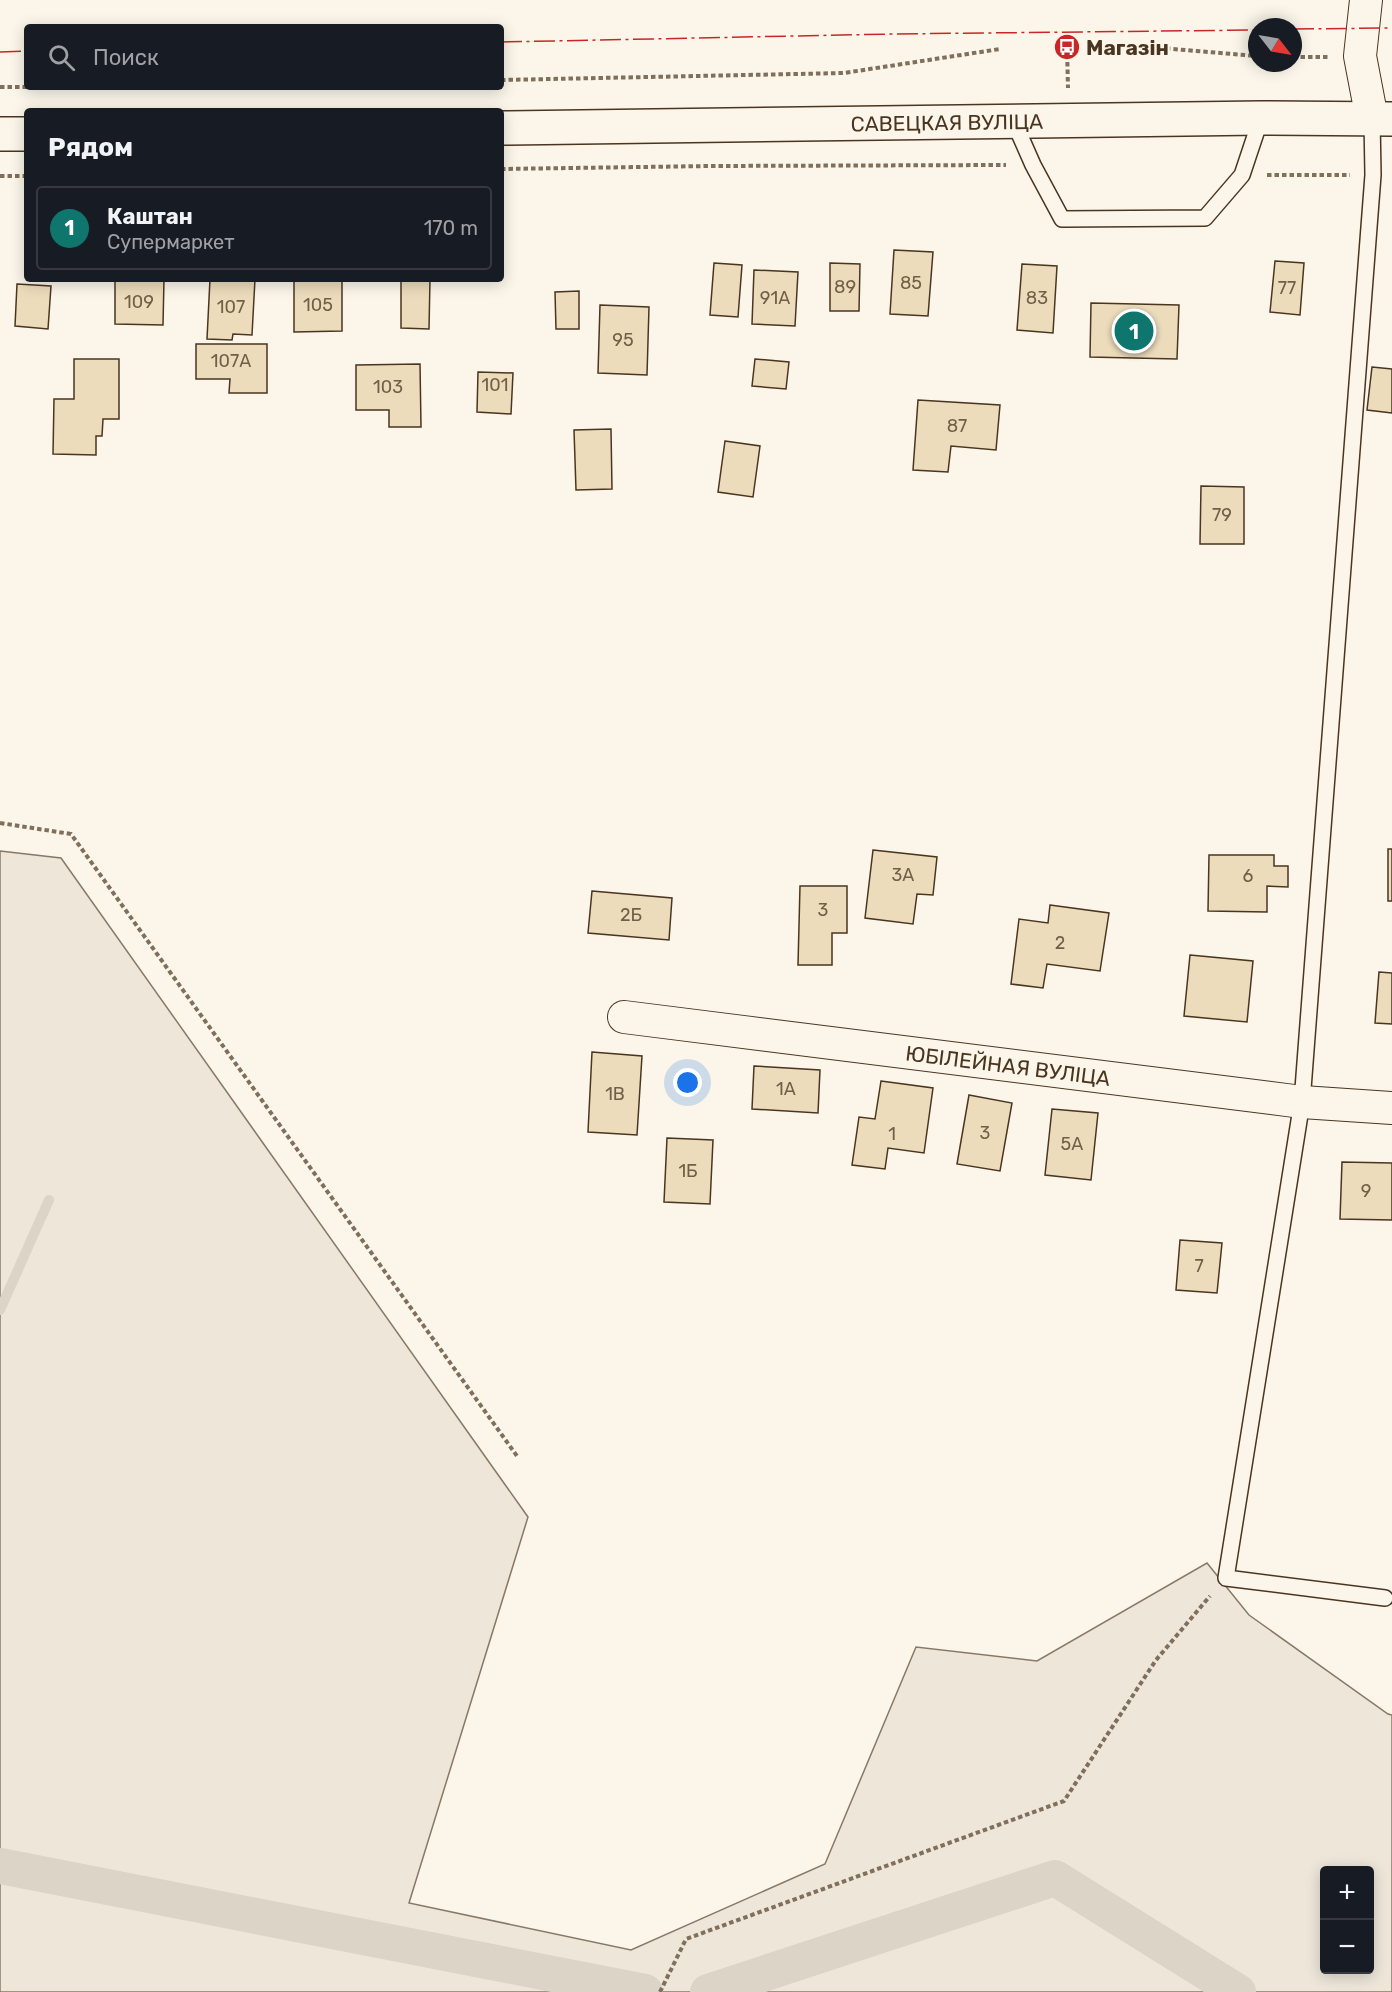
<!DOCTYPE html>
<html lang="ru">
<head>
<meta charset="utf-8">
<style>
  :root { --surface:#171b24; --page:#242831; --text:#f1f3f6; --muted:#9ea1a6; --line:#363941; --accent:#0f766e }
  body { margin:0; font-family:Rubik,sans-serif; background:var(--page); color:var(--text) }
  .controls { position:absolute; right:18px; bottom:18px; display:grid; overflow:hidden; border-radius:6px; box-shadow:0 3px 15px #0003 }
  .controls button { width:54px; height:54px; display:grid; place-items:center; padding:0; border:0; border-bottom:2px solid var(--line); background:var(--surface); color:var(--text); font:30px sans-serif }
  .compass { position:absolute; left:1248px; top:18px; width:54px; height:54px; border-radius:50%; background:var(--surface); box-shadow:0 3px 15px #0003; rotate:121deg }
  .you { position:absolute; left:688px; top:1083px; width:21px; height:21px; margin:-15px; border:4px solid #fff; border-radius:50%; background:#1a73e8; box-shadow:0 0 0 9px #1a73e833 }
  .badge { display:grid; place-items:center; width:39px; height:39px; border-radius:50%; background:var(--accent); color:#fff; font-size:20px; font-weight:700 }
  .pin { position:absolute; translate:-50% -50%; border:3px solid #fff; box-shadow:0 2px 6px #0006 }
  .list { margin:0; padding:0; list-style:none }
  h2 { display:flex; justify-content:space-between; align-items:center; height:78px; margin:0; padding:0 24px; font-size:26px }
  h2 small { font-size:20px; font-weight:400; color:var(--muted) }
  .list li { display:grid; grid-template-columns:39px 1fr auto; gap:18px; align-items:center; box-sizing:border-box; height:84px; margin:0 12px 12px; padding:0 12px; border:2px solid var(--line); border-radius:6px }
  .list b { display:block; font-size:22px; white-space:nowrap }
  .list p { margin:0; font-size:20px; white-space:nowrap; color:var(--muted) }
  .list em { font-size:20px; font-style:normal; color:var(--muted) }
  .icon { flex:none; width:33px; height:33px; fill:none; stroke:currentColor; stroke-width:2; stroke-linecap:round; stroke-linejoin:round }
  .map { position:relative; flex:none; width:1392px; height:1992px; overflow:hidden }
  .search { position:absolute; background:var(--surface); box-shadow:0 3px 15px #0003; left:24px; top:24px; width:480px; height:66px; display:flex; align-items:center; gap:15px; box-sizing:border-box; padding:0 21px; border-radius:6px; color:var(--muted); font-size:22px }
  .panel { position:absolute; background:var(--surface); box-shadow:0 3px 15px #0003; left:24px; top:108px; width:480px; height:174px; border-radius:6px }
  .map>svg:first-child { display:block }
  .green { fill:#ede6d9; stroke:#887966; stroke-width:1.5; fill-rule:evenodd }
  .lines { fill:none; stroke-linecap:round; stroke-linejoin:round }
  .stream { stroke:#dcd4c6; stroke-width:10 }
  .canal { stroke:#dcd4c6; stroke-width:36 }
  .building { fill:#ecdcbc; stroke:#4a3520; stroke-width:1.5 }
  .lane-casing { stroke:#4a3520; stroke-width:18 }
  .street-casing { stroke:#4a3520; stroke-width:34 }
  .primary-casing { stroke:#4a3520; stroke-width:36 }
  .path { stroke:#7f6f5c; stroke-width:4; stroke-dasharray:4.5 3; stroke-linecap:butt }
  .lane { stroke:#fbf6e9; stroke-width:15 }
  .street { stroke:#fbf6e9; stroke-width:32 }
  .primary { stroke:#fbf6e9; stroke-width:33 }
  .power { stroke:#c62828; stroke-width:1.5; stroke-dasharray:21 4.5 3 4.5; stroke-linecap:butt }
  .labels { text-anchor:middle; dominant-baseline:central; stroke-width:4.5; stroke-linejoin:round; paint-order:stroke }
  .number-label { font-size:18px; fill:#725f47 }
  .poi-label { font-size:21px; font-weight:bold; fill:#4a3520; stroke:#fbf6e9; text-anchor:start }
  .street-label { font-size:21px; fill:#4a3520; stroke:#fbf6e9 }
</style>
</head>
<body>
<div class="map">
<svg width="1392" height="1992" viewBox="0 0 1392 1992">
  <rect width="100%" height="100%" fill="#fbf6e9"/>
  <path class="green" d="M0,851L61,858L528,1517L409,1903L631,1950L825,1864L916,1647L1037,1661L1207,1563L1249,1615L1388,1714L1392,1715V1992H0ZM1324,1870H1370V1970H1324Z"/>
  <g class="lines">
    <path class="stream" d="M0,1310L49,1200"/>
    <path class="canal" d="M0,1866L645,1992
      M708,1992L1055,1878L1238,1992"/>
  </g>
  <path class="building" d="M894,250L933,252L928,316L890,314Z
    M1275,261L1304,263L1300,315L1270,312Z
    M714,263L742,265L738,317L710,315Z
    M830,263L860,264L859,311H830Z
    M1022,264L1057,266L1053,333L1017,330Z
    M754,270L798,272L795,326L752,324Z
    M115,279H164L163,325L115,324Z
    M210,279H255L252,335L233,334L232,340L207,339Z
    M294,279H342V331L294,332Z
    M401,279H430L429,329L401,328Z
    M17,284L51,286L48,329L15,326Z
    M579,291V329H556L555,292Z
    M1091,303L1179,305L1177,359L1090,357Z
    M600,305L649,307L647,375L598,373Z
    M196,344H267V393H229L230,379H196Z
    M74,359H119V419H103L102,436H96V455L53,454L54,399H74Z
    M755,359L789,362L786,389L752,386Z
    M420,364L421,427H389V410H356V365Z
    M1372,367L1392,369V413L1367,410Z
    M478,372L513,373L511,414L477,412Z
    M918,400L1000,405L996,450L951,446L948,472L913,470Z
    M611,429L612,489L576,490L574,430Z
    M725,441L760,446L753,497L718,492Z
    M1201,486L1244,487V544H1200Z
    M1388,849H1392V901H1388Z
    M873,850L937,857L933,895L917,894L913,924L865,918Z
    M1209,855H1274V866H1288V887L1267,886V912L1208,911Z
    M800,886H847V933H832V965H798Z
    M592,891L672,898L669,940L588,933Z
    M1050,905L1109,913L1100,971L1047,964L1043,988L1011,984L1019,919L1048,923Z
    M1190,955L1253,961L1247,1022L1184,1016Z
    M1379,972L1392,973V1024L1375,1023Z
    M592,1052L642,1056L637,1135L588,1132Z
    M754,1066L820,1070L818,1113L752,1109Z
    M881,1081L933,1088L924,1153L888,1148L885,1169L852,1165L859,1117L875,1119Z
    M969,1095L1012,1103L1000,1171L957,1164Z
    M1052,1109L1098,1113L1091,1180L1045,1175Z
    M667,1138L713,1140L710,1204L664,1202Z
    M1342,1162L1392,1163V1220L1340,1219Z
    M1180,1240L1222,1243L1217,1293L1176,1290Z"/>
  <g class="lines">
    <g class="lane-casing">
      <path id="lane" d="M1372,119L1373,175L1302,1102L1226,1578L1385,1598
        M1014,122L1033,165L1062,219L1205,218L1242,175L1261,118"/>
    </g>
    <g class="street-casing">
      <g id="street">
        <path d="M1366,0L1360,56L1372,119"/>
        <path id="s1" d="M624,1017L1302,1102L1392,1108"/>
      </g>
    </g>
    <g class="primary-casing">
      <g id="primary">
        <path id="s2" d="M501,128L1261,118L1392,119"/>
        <path d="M0,134H27"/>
      </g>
    </g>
    <path class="path" d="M1136,46L1257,56
      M1067,47L1068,88
      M1293,57H1328
      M501,80L844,73L1000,49
      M0,87H27
      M501,169L710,166L1006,165
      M1267,175H1350
      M0,176H27
      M0,823L71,834L517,1456
      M660,1992L686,1939L1064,1801L1156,1660L1210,1596"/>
    <use href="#lane" class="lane"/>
    <use href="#street" class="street"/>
    <use href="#primary" class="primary"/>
    <path class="power" d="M1293,29L1392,28
      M501,42L893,34L1257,30
      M0,52L27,51"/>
  </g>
  <defs>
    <g id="bus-disc" transform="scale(1.35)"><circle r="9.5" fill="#c62828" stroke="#fbf6e9"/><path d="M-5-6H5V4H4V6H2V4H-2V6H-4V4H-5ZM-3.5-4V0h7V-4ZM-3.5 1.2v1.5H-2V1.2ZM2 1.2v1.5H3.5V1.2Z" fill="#fff"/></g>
  </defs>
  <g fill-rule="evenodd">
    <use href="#bus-disc" x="1067" y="47"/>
  </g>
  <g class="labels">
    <g class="number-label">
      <text x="911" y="283">85</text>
      <text x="845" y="287">89</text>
      <text x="1287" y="288">77</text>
      <text x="775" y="298">91А</text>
      <text x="1037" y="298">83</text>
      <text x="139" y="302">109</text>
      <text x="318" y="305">105</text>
      <text x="231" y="307">107</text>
      <text x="623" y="340">95</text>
      <text x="231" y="361">107А</text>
      <text x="495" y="385">101</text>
      <text x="388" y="387">103</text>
      <text x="957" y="426">87</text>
      <text x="1222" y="515">79</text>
      <text x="903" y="875">3А</text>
      <text x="1248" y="876">6</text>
      <text x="823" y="910">3</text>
      <text x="631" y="915">2Б</text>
      <text x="1060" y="943">2</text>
      <text x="786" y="1089">1А</text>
      <text x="615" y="1094">1В</text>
      <text x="985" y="1133">3</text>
      <text x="892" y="1134">1</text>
      <text x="1072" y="1144">5А</text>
      <text x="688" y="1171">1Б</text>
      <text x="1366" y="1191">9</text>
      <text x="1199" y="1266">7</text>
    </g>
    <g class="poi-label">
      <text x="1086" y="47">Магазін</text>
    </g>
    <g class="street-label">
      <text stroke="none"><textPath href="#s2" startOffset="446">САВЕЦКАЯ ВУЛІЦА</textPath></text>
      <text stroke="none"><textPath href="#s1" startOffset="387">ЮБІЛЕЙНАЯ ВУЛІЦА</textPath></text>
    </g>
  </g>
</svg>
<div class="controls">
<button>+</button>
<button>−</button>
</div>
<svg class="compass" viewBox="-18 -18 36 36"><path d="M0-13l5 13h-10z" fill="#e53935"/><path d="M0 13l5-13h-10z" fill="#9ea1a6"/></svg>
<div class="you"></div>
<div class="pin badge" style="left:1134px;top:331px">1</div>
<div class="search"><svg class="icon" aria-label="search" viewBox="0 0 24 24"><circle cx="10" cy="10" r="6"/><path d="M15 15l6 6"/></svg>Поиск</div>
<section class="panel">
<h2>Рядом<small></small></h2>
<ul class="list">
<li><span class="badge">1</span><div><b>Каштан</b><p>Супермаркет</p></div><em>170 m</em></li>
</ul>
</section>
</div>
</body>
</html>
